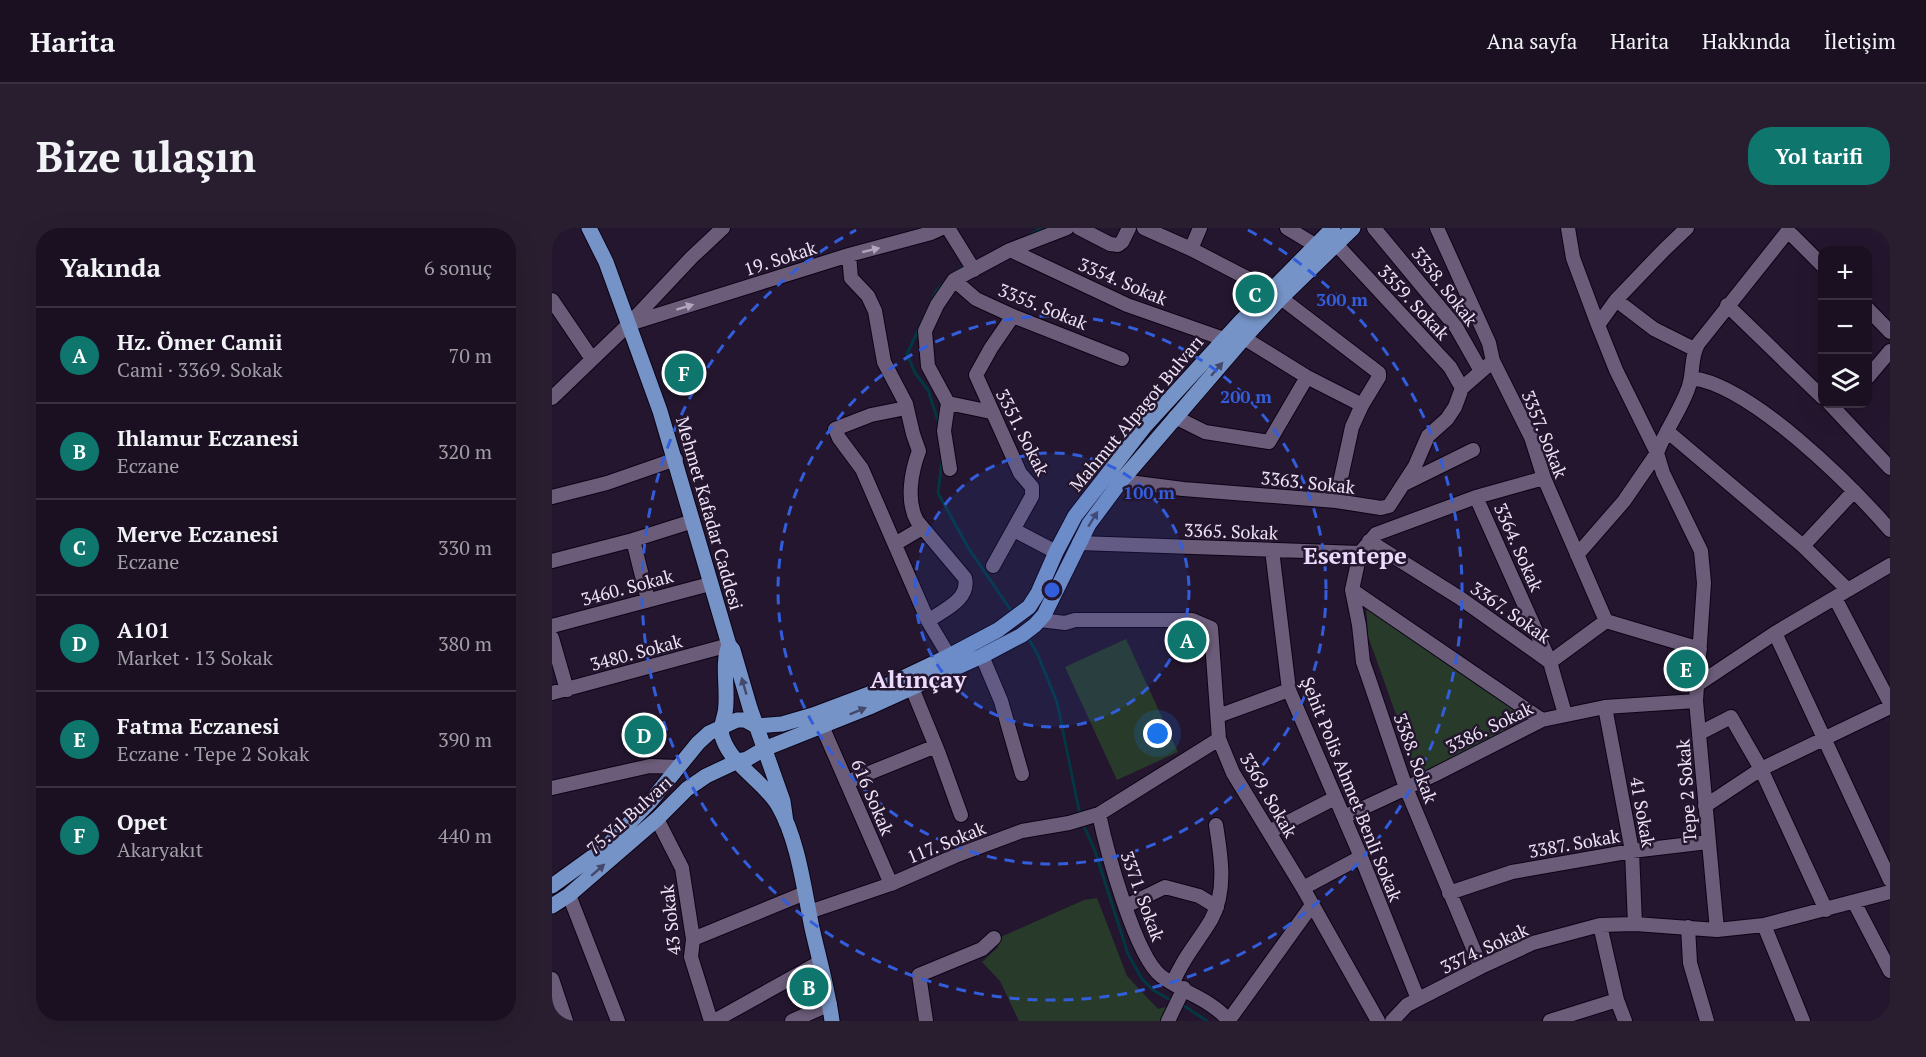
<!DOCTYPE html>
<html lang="tr">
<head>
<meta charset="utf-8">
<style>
  :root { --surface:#1b1022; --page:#281e2f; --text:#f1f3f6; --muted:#a09da5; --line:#393040; --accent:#0f766e }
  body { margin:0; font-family:"PT Serif",serif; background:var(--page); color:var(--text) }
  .controls { position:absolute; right:18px; top:18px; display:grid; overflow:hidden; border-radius:12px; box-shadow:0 6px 24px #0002 }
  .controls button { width:54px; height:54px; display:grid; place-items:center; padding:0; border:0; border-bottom:2px solid var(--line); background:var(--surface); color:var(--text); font:30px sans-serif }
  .you { position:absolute; left:606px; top:506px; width:21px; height:21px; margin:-15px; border:4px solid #fff; border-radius:50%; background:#1a73e8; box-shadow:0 0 0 9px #1a73e833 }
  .badge { display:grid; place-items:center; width:39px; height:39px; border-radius:50%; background:var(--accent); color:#fff; font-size:20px; font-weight:700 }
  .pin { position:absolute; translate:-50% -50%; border:3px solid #fff; box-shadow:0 2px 6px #0006 }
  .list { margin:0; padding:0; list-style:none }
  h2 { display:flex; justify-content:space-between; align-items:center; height:78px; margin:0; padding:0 24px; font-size:26px }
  h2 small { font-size:20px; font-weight:400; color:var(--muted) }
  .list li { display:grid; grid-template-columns:39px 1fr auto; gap:18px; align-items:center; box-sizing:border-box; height:96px; padding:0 24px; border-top:2px solid var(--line) }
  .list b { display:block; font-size:22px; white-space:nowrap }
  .list p { margin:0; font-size:20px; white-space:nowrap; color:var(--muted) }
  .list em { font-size:20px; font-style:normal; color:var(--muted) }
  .icon { flex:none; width:33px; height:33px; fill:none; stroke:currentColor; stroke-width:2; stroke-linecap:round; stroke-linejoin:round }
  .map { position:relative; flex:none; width:1338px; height:793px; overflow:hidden; border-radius:24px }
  header { display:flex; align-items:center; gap:36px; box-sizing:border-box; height:84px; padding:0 30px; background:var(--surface); border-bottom:2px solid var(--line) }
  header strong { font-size:28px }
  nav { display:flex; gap:33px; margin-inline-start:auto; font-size:21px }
  .intro { display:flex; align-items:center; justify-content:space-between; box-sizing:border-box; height:144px; padding:0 36px }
  h1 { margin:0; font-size:42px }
  .button { padding:15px 27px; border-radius:24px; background:var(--accent); color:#fff; font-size:21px; font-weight:700 }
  main { display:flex; gap:36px; padding:0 36px }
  aside { flex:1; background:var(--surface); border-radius:24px; box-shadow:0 6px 24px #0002 }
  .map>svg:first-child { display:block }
  .green { fill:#283b2a }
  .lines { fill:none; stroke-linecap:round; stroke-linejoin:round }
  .stream { stroke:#033742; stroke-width:3 }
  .minor-casing { stroke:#0d0316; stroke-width:16 }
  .major-casing { stroke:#0d0316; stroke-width:17 }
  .minor { stroke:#6b5c79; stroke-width:14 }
  .major { stroke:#7593c6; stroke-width:15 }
  .oneway { fill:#b2a6bd }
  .oneway2 { fill:#44486b }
  .ring { fill:none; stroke:#325ddb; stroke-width:3; stroke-dasharray:10 8 }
  .labels { text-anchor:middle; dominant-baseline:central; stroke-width:5; stroke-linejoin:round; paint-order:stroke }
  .street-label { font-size:18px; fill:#ece3f4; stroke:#24162e }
  .district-label { font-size:24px; font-weight:bold; fill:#ecdbfc; stroke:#24162e }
  .centre { fill:#325ddb; stroke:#24162e; stroke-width:3 }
  .ring-label { font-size:18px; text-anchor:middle; font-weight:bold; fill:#325ddb; stroke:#24162e; stroke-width:5; stroke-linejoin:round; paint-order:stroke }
</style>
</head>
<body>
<header>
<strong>Harita</strong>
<nav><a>Ana sayfa</a><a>Harita</a><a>Hakkında</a><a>İletişim</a></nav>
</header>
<div class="intro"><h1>Bize ulaşın</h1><a class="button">Yol tarifi</a></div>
<main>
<aside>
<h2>Yakında<small>6 sonuç</small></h2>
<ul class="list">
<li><span class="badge">A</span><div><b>Hz. Ömer Camii</b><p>Cami · 3369. Sokak</p></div><em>70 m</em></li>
<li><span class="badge">B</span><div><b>Ihlamur Eczanesi</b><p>Eczane</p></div><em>320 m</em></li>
<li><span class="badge">C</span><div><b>Merve Eczanesi</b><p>Eczane</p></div><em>330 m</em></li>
<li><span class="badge">D</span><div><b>A101</b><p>Market · 13 Sokak</p></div><em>380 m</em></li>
<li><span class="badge">E</span><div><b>Fatma Eczanesi</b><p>Eczane · Tepe 2 Sokak</p></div><em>390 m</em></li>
<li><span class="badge">F</span><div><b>Opet</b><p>Akaryakıt</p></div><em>440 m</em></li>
</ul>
</aside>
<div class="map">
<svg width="1338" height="793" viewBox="0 0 1338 793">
  <rect width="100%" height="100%" fill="#24162e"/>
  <path class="green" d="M814,377L982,491L867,551L816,408Z
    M574,411L626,524L565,552L513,439Z
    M545,670L575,748L606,781L617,778L609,793H467L448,753L430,734L446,719L442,712L532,672Z"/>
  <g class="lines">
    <path class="stream" d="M478,7L489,0
      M403,44L415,36
      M387,196L376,162L363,145L355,126L385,62L392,55
      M390,233L386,265L417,321L460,384
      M476,410L485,425L505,474L528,587
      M531,596L543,623L576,726L590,751L601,762L622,774
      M629,776L655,793"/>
    <g class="minor-casing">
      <path id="minor" d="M396,0L422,42
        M527,0L558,16L566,17L570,14L577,0
        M592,0L639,21L720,63
        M735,0L763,17
        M822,0L904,99L929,143
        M885,0L937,115L941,133L979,209L992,250L1054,393
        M1016,0L1021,30L1046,97L1064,72L1102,101L1142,121
        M1236,3L1270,37
        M784,16L898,139L910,160
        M639,21L648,0
        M458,22L575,77L672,111
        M297,27L299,50L316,68L323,83L332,134L354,176L361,206L367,223C359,244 354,273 365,293L413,350C418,372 391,382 376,393L397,428
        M402,52L424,71L461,88L570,131
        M729,70L827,145V149L810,177L800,199L784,273
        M0,72L40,131
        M1064,72L1112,22L1135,0
        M1175,77L1270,169
        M1316,81L1338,104
        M77,96L297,27L379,5L390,0
        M692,110L755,149L810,177
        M1316,149L1338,123
        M1140,150C1200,158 1298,256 1338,302
        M0,170L77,96L140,29L171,0
        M396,175L439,184
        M1278,176L1338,240
        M354,180L319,187L283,201L287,210L310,241L376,393
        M623,189L653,204L717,214L755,149
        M1115,203L1251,318L1296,362
        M398,241L392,203L396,175L376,138L373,103L385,77L402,52L458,22L515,0
        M569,253L631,261L784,273L829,280L837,278L863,238L876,208L895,191L903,179L910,160L941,133
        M852,256L921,222
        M0,269L55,255L124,231
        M924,269L998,434L1013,486
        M462,302L504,324
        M81,312L96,372
        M817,313L908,370L998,434L1054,393L1148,421
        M527,315L808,325
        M343,316L370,300
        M1251,318L1302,263
        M720,322L737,462L809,629L866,771
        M1025,327L1072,273L1105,225L1064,142L1046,97
        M0,333L81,312L141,293
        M441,338L480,268V259L468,245L424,147L439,120L461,88
        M800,362L990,492
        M1283,370L1338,475
        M488,392L513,395L523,392H640L659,400L667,511L681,545L751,660L826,793
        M0,398L158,356
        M1223,405L1338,652
        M0,410L15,462
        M430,428L449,473L470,546
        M1145,457L1223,405L1338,337
        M360,460L387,526L409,587
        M0,465L177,417
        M1053,479L1080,623L1083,696
        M666,488L737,462
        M270,498L339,656
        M1148,505L1179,489L1209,541L1274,682
        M295,554L384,518
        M0,560L98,538L127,539
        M1153,578L1209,541L1338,479
        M547,586C554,620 583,728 609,748C631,765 659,771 677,793
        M792,589L882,547L990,492L1053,479L1144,473
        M105,591L130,640L141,711L139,729L159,793
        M717,604L783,570
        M751,660L809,629
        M897,665L960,644L1080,623L1156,614
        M17,667L66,793
        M1302,674L1338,743
        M574,678L613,659L647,668L665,679
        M257,684L339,656L403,628L470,603L517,595L547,586L667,511
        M1048,697L1065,772L1073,793
        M1212,697L1251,793
        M1136,699L1138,735L1155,793
        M1165,702L1144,473L1152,355L1149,323L1111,245L1105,225C1113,203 1128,183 1136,161C1142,146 1138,130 1146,116L1236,3V0
        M141,711L253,665
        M929,739L854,560L818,454L811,434L807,397L800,362L808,325L824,306L924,269L992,250
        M0,751L14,793
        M621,755C630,731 646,714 659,692C675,663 669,628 664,597
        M677,792L760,677
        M162,793L268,734
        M240,793L278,776
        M374,793L367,747L430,721L442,710
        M616,793L632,760
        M840,793L855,777L929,739L981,715L1048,697L1083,696L1165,702L1212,697L1338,664
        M998,793L1065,772"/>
    </g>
    <g class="major-casing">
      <path id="major" d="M37,0L54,34L108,183L177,417L181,422L198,480L231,573L234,594
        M177,417C169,437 177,463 173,485C171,494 167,502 171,511C180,537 212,554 226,577C246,611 252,661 260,700C267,731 276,762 280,793
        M0,658L54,619L98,574L146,515L157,505L185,492H193L204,498L230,496L261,487L317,466L397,428L446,402L477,379L486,365L504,324L523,288L593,198L688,94L781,0
        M0,678L17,667L105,591L135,561L154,548L186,533L195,531L212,521L320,478L430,428L470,407L483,397L492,387L537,296L569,253L692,110L729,70L801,0"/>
    </g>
    <use href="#minor" class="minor"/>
    <use href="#major" class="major"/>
  </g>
  <defs><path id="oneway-solid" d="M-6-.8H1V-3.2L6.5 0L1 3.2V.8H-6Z" transform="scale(1.5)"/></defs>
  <g class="oneway">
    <use href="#oneway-solid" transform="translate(319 22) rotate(-14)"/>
    <use href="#oneway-solid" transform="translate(133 79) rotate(-17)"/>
  </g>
  <g class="oneway2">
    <use href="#oneway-solid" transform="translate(665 141) rotate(-49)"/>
    <use href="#oneway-solid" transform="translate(541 291) rotate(-58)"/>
    <use href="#oneway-solid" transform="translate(192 458) rotate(-106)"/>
    <use href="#oneway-solid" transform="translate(306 483) rotate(-22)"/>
    <use href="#oneway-solid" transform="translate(46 642) rotate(-41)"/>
  </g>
  <circle cx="500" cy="362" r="137" fill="#325ddb" fill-opacity=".12"/>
  <g class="ring">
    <circle cx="500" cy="362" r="137"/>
    <circle cx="500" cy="362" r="274"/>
    <path d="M696 2A410 410 0 1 1 304 2"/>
  </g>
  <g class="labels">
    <g class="street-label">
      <text transform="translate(228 30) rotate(-18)">19. Sokak</text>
      <text transform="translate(571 53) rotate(23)">3354. Sokak</text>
      <text transform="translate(893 58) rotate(52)">3358. Sokak</text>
      <text transform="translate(862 74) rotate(47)">3359. Sokak</text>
      <text transform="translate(491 78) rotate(22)">3355. Sokak</text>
      <text transform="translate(584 185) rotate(-50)">Mahmut Alpagot Bulvarı</text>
      <text transform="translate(471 204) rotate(63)">3351. Sokak</text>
      <text transform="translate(993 206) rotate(68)">3357. Sokak</text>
      <text transform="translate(756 254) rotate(6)">3363. Sokak</text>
      <text transform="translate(158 285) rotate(74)">Mehmet Kafadar Caddesi</text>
      <text transform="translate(679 303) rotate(2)">3365. Sokak</text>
      <text transform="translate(967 319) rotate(66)">3364. Sokak</text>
      <text transform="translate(75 359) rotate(-15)">3460. Sokak</text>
      <text transform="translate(959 384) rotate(35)">3367. Sokak</text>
      <text transform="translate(84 424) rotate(-15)">3480. Sokak</text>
      <text transform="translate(937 499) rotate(-26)">3386. Sokak</text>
      <text transform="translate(864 530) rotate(70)">3388. Sokak</text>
      <text transform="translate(800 561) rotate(68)">Şehit Polis Ahmet Benli Sokak</text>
      <text transform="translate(1134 563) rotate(-94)">Tepe 2 Sokak</text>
      <text transform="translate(717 567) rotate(60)">3369. Sokak</text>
      <text transform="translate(321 569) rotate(67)">616 Sokak</text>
      <text transform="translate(1091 584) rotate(80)">41 Sokak</text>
      <text transform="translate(77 587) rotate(-42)">75.Yıl Bulvarı</text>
      <text transform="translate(394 614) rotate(-22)">117. Sokak</text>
      <text transform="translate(1022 615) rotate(-10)">3387. Sokak</text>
      <text transform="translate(591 668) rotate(70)">3371. Sokak</text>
      <text transform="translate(118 692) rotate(-96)">43 Sokak</text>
      <text transform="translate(932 720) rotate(-25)">3374. Sokak</text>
    </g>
    <g class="district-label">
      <text x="803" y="327">Esentepe</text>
      <text x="366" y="451">Altınçay</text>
    </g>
  </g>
  <circle cx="500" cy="362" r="9" class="centre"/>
  <g class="ring-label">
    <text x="790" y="78">300 m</text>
    <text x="694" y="175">200 m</text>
    <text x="597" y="271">100 m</text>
  </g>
</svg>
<div class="controls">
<button>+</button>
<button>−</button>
<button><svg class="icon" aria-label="layers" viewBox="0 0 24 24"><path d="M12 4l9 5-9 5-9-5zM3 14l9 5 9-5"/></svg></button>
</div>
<div class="you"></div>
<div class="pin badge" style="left:635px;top:412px">A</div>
<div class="pin badge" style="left:257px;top:759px">B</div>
<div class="pin badge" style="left:703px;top:66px">C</div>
<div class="pin badge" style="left:92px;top:507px">D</div>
<div class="pin badge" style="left:1134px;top:441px">E</div>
<div class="pin badge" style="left:132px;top:145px">F</div>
</div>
</main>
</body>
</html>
